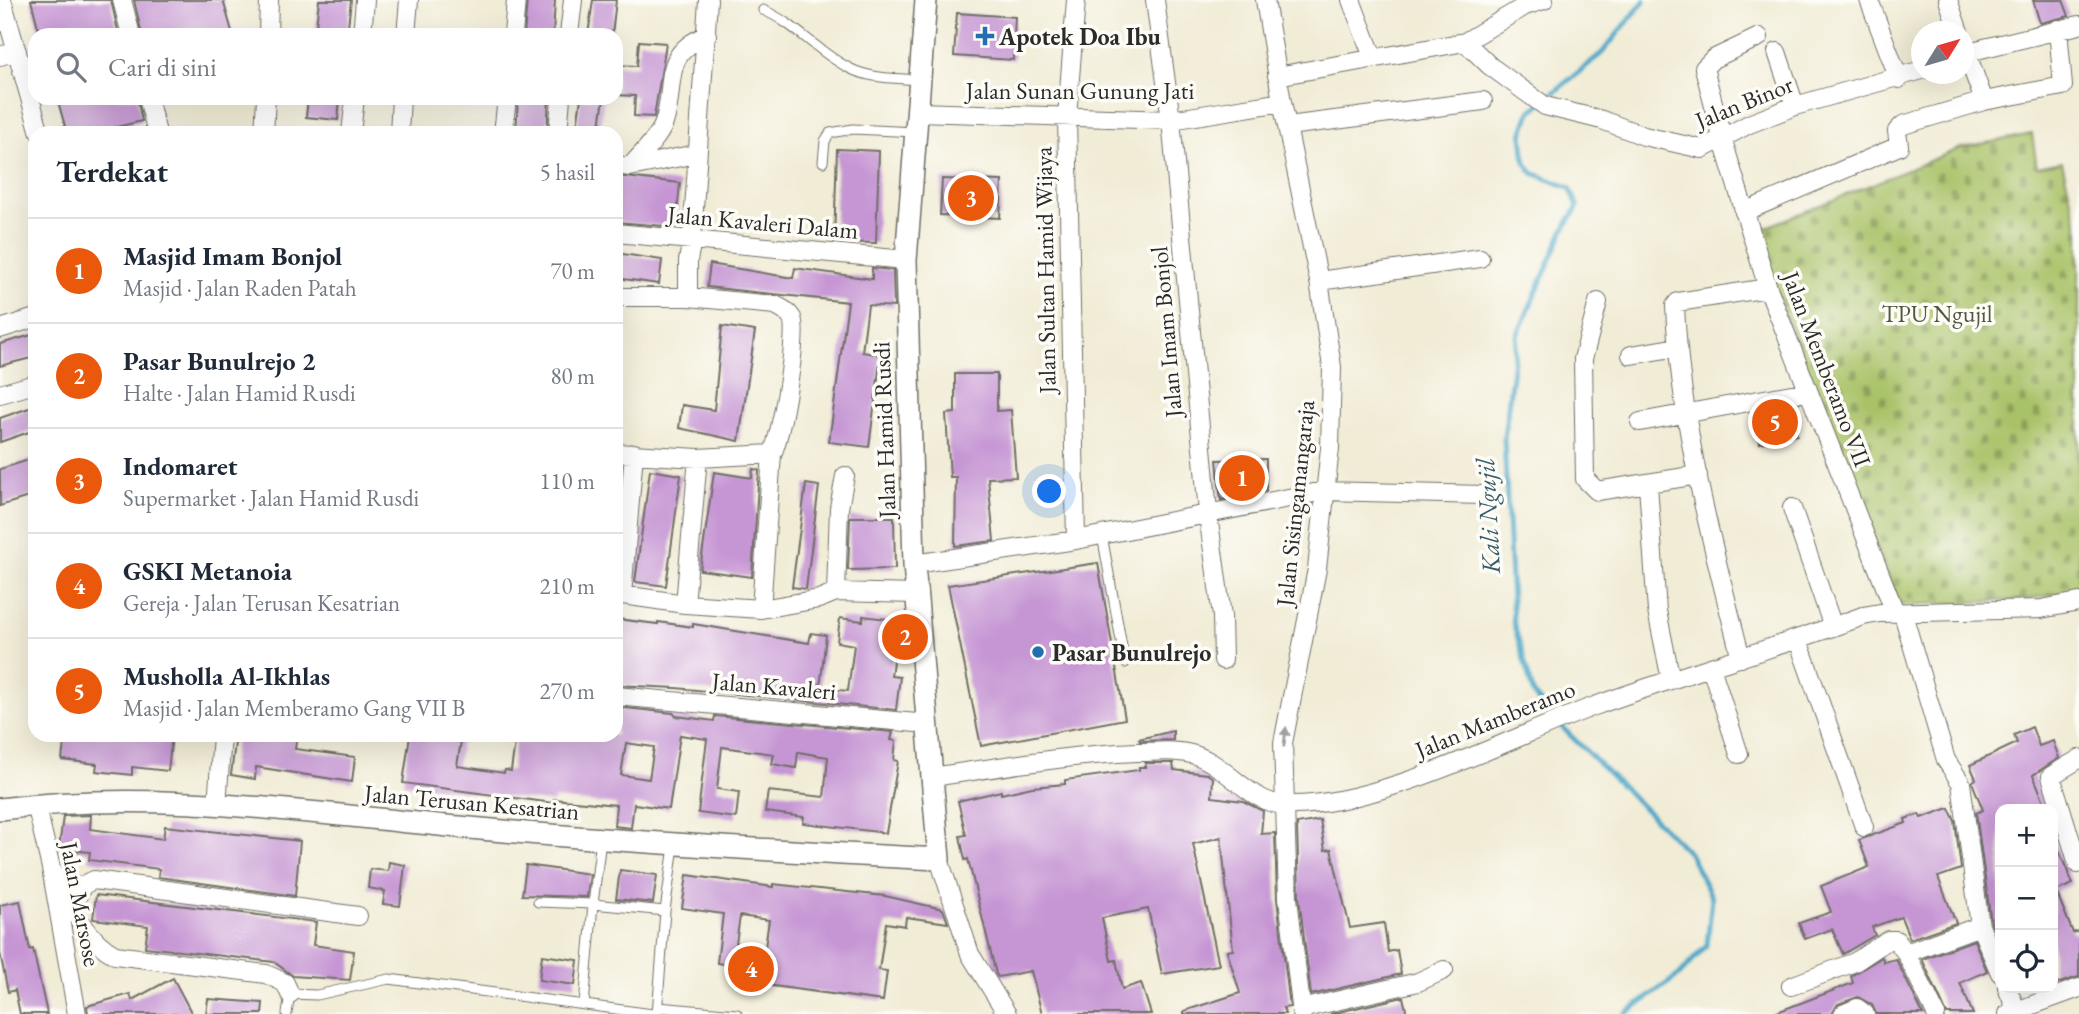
<!DOCTYPE html>
<html lang="id">
<head>
<meta charset="utf-8">
<style>
  :root { --surface:#fff; --page:#f2f2f3; --text:#1f2937; --muted:#747a83; --line:#e0e1e3; --accent:#ea580c }
  body { margin:0; font-family:"EB Garamond",serif; background:var(--page); color:var(--text) }
  .controls { position:absolute; right:21px; bottom:21px; display:grid; overflow:hidden; border-radius:14px; box-shadow:0 7px 28px #0002 }
  .controls button { width:63px; height:63px; display:grid; place-items:center; padding:0; border:0; border-bottom:2px solid var(--line); background:var(--surface); color:var(--text); font:35px sans-serif }
  .compass { position:absolute; left:1911px; top:21px; width:63px; height:63px; border-radius:50%; background:var(--surface); box-shadow:0 7px 28px #0002; rotate:53deg }
  .you { position:absolute; left:1050px; top:492px; width:24px; height:24px; margin:-18px; border:5px solid #fff; border-radius:50%; background:#1a73e8; box-shadow:0 0 0 10px #1a73e833 }
  .badge { display:grid; place-items:center; width:46px; height:46px; border-radius:50%; background:var(--accent); color:#fff; font-size:23px; font-weight:700 }
  .pin { position:absolute; translate:-50% -50%; border:4px solid #fff; box-shadow:0 2px 7px #0006 }
  .list { margin:0; padding:0; list-style:none }
  h2 { display:flex; justify-content:space-between; align-items:center; height:91px; margin:0; padding:0 28px; font-size:30px }
  h2 small { font-size:23px; font-weight:400; color:var(--muted) }
  .list li { display:grid; grid-template-columns:46px 1fr auto; gap:21px; align-items:center; box-sizing:border-box; height:105px; padding:0 28px; border-top:2px solid var(--line) }
  .list b { display:block; font-size:26px; white-space:nowrap }
  .list p { margin:0; font-size:23px; white-space:nowrap; color:var(--muted) }
  .list em { font-size:23px; font-style:normal; color:var(--muted) }
  .icon { flex:none; width:38px; height:38px; fill:none; stroke:currentColor; stroke-width:2; stroke-linecap:round; stroke-linejoin:round }
  .map { position:relative; flex:none; width:2079px; height:1014px; overflow:hidden }
  .search { position:absolute; background:var(--surface); box-shadow:0 7px 28px #0002; left:28px; top:28px; width:595px; height:77px; display:flex; align-items:center; gap:18px; box-sizing:border-box; padding:0 24px; border-radius:21px; color:var(--muted); font-size:26px }
  .panel { position:absolute; background:var(--surface); box-shadow:0 7px 28px #0002; left:28px; top:126px; width:595px; height:616px; border-radius:21px }
  .map>svg:first-child { display:block }
  .cemetery { fill:url(#cemetery-stones); stroke:#6a764a; stroke-width:2 }
  .lines { fill:none; stroke-linecap:round; stroke-linejoin:round }
  .stream { stroke:#49a7c7; stroke-width:5 }
  .building { fill:#c696d4; fill-rule:evenodd }
  .service-casing { stroke:#706f67; stroke-width:11 }
  .minor-casing { stroke:#706f67; stroke-width:20 }
  .tertiary-casing { stroke:#706f67; stroke-width:24 }
  .service { stroke:#fff; stroke-width:9 }
  .minor { stroke:#fff; stroke-width:18 }
  .tertiary { stroke:#fff; stroke-width:21 }
  .oneway { fill:#a0a0a0 }
  .poi-dot { fill:#1f6fb2; stroke:#fdfcf7; stroke-width:2.5 }
  .labels { text-anchor:middle; dominant-baseline:central; stroke-width:7; stroke-linejoin:round; paint-order:stroke }
  .poi-label { font-size:24px; font-weight:bold; fill:#2b2b2b; stroke:#fdfcf7; text-anchor:start }
  .street-label { font-size:24px; fill:#2b2b2b; stroke:#fdfcf7 }
  .park-label { font-size:24px; fill:#51583d; stroke:#fdfcf7 }
  .water-label { font-size:26px; font-style:italic; fill:#375d69; stroke:#fdfcf7 }
</style>
</head>
<body>
<div class="map">
<svg width="2079" height="1014" viewBox="0 0 2079 1014">
  <defs>
    <pattern id="cemetery-stones" width="16" height="16" patternUnits="userSpaceOnUse" patternTransform="scale(1.75)"><rect width="16" height="16" fill="#a9c268"/><path d="M2 7V4a2 2 0 0 1 4 0v3zM10 15v-3a2 2 0 0 1 4 0v3z" fill="#8a9e56"/></pattern>
  </defs>
  <rect width="100%" height="100%" fill="#fdfcf7"/>
  <filter id="ink" filterUnits="userSpaceOnUse"><feTurbulence type="fractalNoise" baseFrequency=".0143" numOctaves="2"/><feDisplacementMap in="SourceGraphic" scale="14" xChannelSelector="R" yChannelSelector="G"/><feConvolveMatrix kernelMatrix="1 2 1 2 8 2 1 2 1" color-interpolation-filters="sRGB"/></filter>
  <filter id="wash" filterUnits="userSpaceOnUse"><feTurbulence type="fractalNoise" baseFrequency=".00686" numOctaves="4" result="noise"/><feDisplacementMap in="SourceGraphic" scale="28" xChannelSelector="R" yChannelSelector="G"/><feGaussianBlur stdDeviation="1.57" result="paint"/><feColorMatrix in="noise" values="0 0 0 0 0 0 0 0 0 0 0 0 0 0 0 0 0 1.4 0 .05"/><feComposite in="paint" operator="in"/></filter>
  <g filter="url(#wash)">
    <rect width="100%" height="100%" fill="#f1ecd6"/>
    <path class="cemetery" d="M2032,134L2037,167L2062,162L2079,231V590L2023,600L1900,605L1781,305L1757,231L1961,148Z"/>
    <g class="lines">
      <path class="stream" d="M1553,717L1534,695L1513,621L1504,438L1517,336L1563,231L1578,206L1570,188L1533,173L1525,162L1522,135L1530,112L1602,53L1645,0
        M1560,725L1689,853L1712,898L1707,945L1679,975L1625,1014"/>
    </g>
    <g id="blocks">
      <path class="building" d="M31,0H111L119,35H40Z
        M134,0H223L233,35H142Z
        M319,0H351L347,35H315Z
        M527,0H555L553,35H524Z
        M593,0H616L612,35H588Z
        M2033,0H2063L2069,16L2040,23Z
        M957,13L1015,17L1013,60L954,56Z
        M639,41L666,43L654,117L634,116L635,96L616,95V65L637,66Z
        M57,98H137L142,121L91,133H67Z
        M308,98H340L338,120L306,117Z
        M518,98H549L547,133H516Z
        M581,98H604L599,133H576Z
        M837,149L879,151L876,243L834,242Z
        M616,176L680,183L676,227L616,222Z
        M942,179L1002,181L1000,218L940,215Z
        M616,253L662,260L659,284L616,278Z
        M710,264L793,278L795,268L872,279V268L893,270L894,307L868,305L862,352L881,355L869,447L829,442L848,302L707,287Z
        M722,326L755,331L739,441L679,428L682,405L714,410Z
        M35,334V357L0,366V344Z
        M955,374H997V411L1011,410L1016,477L988,478L994,541L955,546L956,477H950L946,414L955,413Z
        M35,406V430L0,442V418Z
        M1791,406L1797,435L1760,443L1754,413Z
        M35,458V495L0,506V469Z
        M1266,459V491L1221,500L1217,460Z
        M753,469L759,470L752,577L700,570L714,472L752,478Z
        M650,470L681,475L666,586L635,582Z
        M806,484L819,486L806,589L792,587Z
        M850,517H894L895,569L848,570Z
        M1098,563L1125,719L981,746L948,585Z
        M863,616L887,619L883,645L895,646L891,676L900,677L896,710L676,688L616,685V619L658,624V622L693,627V624L809,643L811,633L826,635L820,688L848,691L854,645L837,642L840,618L863,621Z
        M616,707L673,713L676,716L714,721L715,716L893,732L891,740L896,741L894,760L898,761L886,833L803,823L804,817L765,812L768,791L824,797L828,757L798,752L796,768L772,764L774,754L722,747L717,789L739,792L736,818L698,813L707,739L680,735L669,809L634,804L631,828L614,826L616,805L554,799L553,803L403,783L410,735H462L457,766L504,773L505,770L511,771L516,735H616ZM626,743L654,747L649,779L621,775Z
        M2032,727L2039,746L2053,741L2059,758L2033,775L2047,809H2000V945L1991,923L1976,813L1983,810L1972,782L1976,779L1970,765L2017,743L2014,735Z
        M1173,731V740L1140,741L1139,739Z
        M65,735H172L168,771L132,767V775L96,771L97,764L62,760Z
        M236,735H297L295,749L355,757L352,782L256,767L255,779L231,775Z
        M1145,763H1173L1174,770L1207,774L1213,778L1212,797L1243,801L1263,811L1261,834L1275,833L1277,899L1290,1007L1283,1008L1285,1014H1184V1011L1240,993L1227,951L1233,950L1221,837L1193,844L1219,965L1162,974L1148,909L1102,918L1111,961L1116,960L1122,989L1141,983L1151,1014H1042L1031,971L998,977L996,974L968,859L965,860L960,836L966,835L958,801L1001,791V794L1032,787L1065,784V780L1139,770V767H1146Z
        M1949,808L1955,821L1961,869L1938,877L1956,923L1910,939L1901,917L1872,927L1875,935L1843,954L1832,929L1805,939L1799,923L1831,912L1821,886L1869,867L1859,840L1906,823L1905,819L1919,814L1921,818Z
        M91,815L90,829L163,839L165,826L300,841L295,896L158,877L159,869L89,860L90,852L59,849L63,816Z
        M1320,820L1325,850L1331,849L1350,928L1384,923L1388,952L1397,950L1401,974L1311,995L1299,897L1297,824Z
        M2053,837L2073,884L2056,891L2073,933L2079,931V977L2053,985Z
        M389,862L405,865L400,906L383,904L385,891L368,888L370,869L388,871Z
        M526,865L590,874L587,897L522,895Z
        M620,870L657,875L653,903L616,899Z
        M687,875L773,887V884L885,896L943,909L948,923L906,917L905,926L886,923L879,970L887,971L883,1001L744,982L746,967L717,963L723,914L682,908ZM740,916L769,920L764,954L735,950Z
        M96,895L316,922L313,945L354,951L350,980L293,976L274,962L145,947L148,926L93,919Z
        M20,901L30,950L33,949L47,1014H20L15,990L8,992L0,953V905Z
        M1974,940L1987,971L1960,983L1973,1014H1947L1922,959Z
        M542,955L578,960L575,985L539,980Z
        M1882,957L1884,962L1896,959L1923,1014H1876L1872,1005L1858,997L1838,1004L1832,1014H1772L1853,983L1851,976Z
        M173,978L192,1014H88L87,1006L130,994L132,1000Z
        M1403,997L1407,1014H1330Z
        M208,999L263,1003L262,1014H206Z"/>
    </g>
  </g>
  <g filter="url(#ink)">
    <use href="#blocks" fill-opacity="0" stroke="#706f67" stroke-width="2"/>
    <g class="lines">
      <g class="service-casing">
        <path id="service" d="M763,10C796,24 817,52 849,68C870,79 895,78 919,80
          M823,162L825,141L830,133L853,129L916,132
          M1102,535L1125,663
          M538,902L593,904L601,840
          M584,1005L593,904L665,911
          M658,1007L737,1014
          M287,1014L290,994L317,995L389,979L653,1014
          M657,1014L665,911L674,846"/>
      </g>
      <g class="minor-casing">
        <path id="minor" d="M2,0L40,133
          M122,0L131,35
          M1155,0L1171,120L1209,522L1222,616L1223,660
          M1265,0L1282,102L1319,281L1332,367L1330,448L1317,569L1283,743L1288,898L1302,1014
          M1351,0L1373,57
          M1869,0L1899,79
          M1948,0L1959,32
          M268,35L269,0
          M362,35L365,0
          M406,35L409,0
          M513,35L516,0
          M569,35L573,0
          M1759,37L1713,59L1704,68L1723,141L1768,288L1895,612
          M1465,42L1525,6L1544,0
          M1777,52L1795,106
          M1964,53L2079,25
          M0,56L17,51
          M1277,76L1465,42L1490,66L1545,106L1602,120L1644,136L1702,149L1749,124L1795,106L1922,70
          M148,98L157,133
          M1984,101L2063,86L2058,29
          M918,112L1171,120L1282,102
          M1288,126L1483,101
          M264,133L266,98
          M351,133L355,98
          M399,133L401,98
          M503,133L507,98
          M558,133L561,98
          M616,165L630,167L696,154
          M630,167C641,154 659,138 664,123C677,83 659,55 707,35
          M1744,212L1899,146L1897,131L1903,125L1984,101L1964,46
          M616,233L906,260
          M1319,281L1480,258
          M616,297H688L775,305C781,308 788,311 792,318C799,335 781,436 772,454L698,458L616,453
          M688,297V261L692,239L708,0
          M1598,302L1583,359L1585,479L1597,491L1698,475
          M0,329L35,318
          M1631,355L1678,347
          M0,394L35,384
          M1640,422L1808,391
          M1648,485L1657,611L1671,680
          M1792,508L1833,627
          M1076,540L1067,117L1076,0
          M914,564L1076,540L1324,491L1484,495
          M836,592L839,508L845,476
          M616,594L685,604L761,609L819,599L836,592L916,594
          M622,595L634,453
          M685,604L698,458
          M761,609L772,454
          M1903,614L1946,760L1961,783L1980,926L2000,973
          M1798,640L1864,827
          M1741,658C1712,544 1680,425 1675,306L1678,302L1768,288
          M1711,667L1739,754
          M616,696L928,724
          M932,777C1000,767 1068,755 1137,752C1155,752 1176,749 1195,755C1227,765 1250,804 1286,805C1376,808 1507,739 1592,707C1682,674 1774,649 1863,616L1880,613L2041,609L2079,602
          M36,804L51,868L77,1014
          M217,805L222,735
          M939,859L970,954L1007,1014
          M2078,864L2051,776L2079,759
          M51,868C68,899 83,938 115,955L266,974L285,983L290,994
          M72,907L83,885L94,880L358,916
          M1906,953L1936,1014
          M1791,986L1855,962L1888,940H1896L1906,953L1980,926
          M2007,988L2017,1011
          M1301,1009L1418,982L1444,970
          M1843,1014L1857,1008L1865,1014
          M2008,1014L2079,988"/>
      </g>
      <g class="tertiary-casing">
        <path id="tertiary" d="M0,809C152,789 308,813 459,827C619,842 779,851 939,859L914,564L906,260L926,0"/>
      </g>
      <use href="#service" class="service"/>
      <use href="#minor" class="minor"/>
      <use href="#tertiary" class="tertiary"/>
    </g>
    <defs><path id="oneway-solid" d="M-6-.8H1V-3.2L6.5 0L1 3.2V.8H-6Z" transform="scale(1.75)"/></defs>
    <use class="oneway" href="#oneway-solid" transform="translate(1285 737) rotate(-83)"/>
  </g>
  <g class="poi-dot">
    <path d="M981.5 25.5h7v7h7v7h-7v7h-7v-7h-7v-7h7z"/>
    <circle cx="1038" cy="652" r="7"/>
  </g>
  <g class="labels">
    <g class="poi-label">
      <text x="999" y="36">Apotek Doa Ibu</text>
      <text x="1052" y="652">Pasar Bunulrejo</text>
    </g>
    <g class="street-label">
      <text x="1080" y="90">Jalan Sunan Gunung Jati</text>
      <text transform="translate(1744 102) rotate(-22)">Jalan Binor</text>
      <text transform="translate(763 222) rotate(5)">Jalan Kavaleri Dalam</text>
      <text transform="translate(1045 270) rotate(-91)">Jalan Sultan Hamid Wijaya</text>
      <text transform="translate(1166 332) rotate(-95)">Jalan Imam Bonjol</text>
      <text transform="translate(1827 369) rotate(69)">Jalan Memberamo VII</text>
      <text transform="translate(884 430) rotate(-92)">Jalan Hamid Rusdi</text>
      <text transform="translate(1295 503) rotate(-84)">Jalan Sisingamangaraja</text>
      <text transform="translate(774 686) rotate(5)">Jalan Kavaleri</text>
      <text transform="translate(1495 719) rotate(-22)">Jalan Mamberamo</text>
      <text transform="translate(472 802) rotate(5)">Jalan Terusan Kesatrian</text>
      <text transform="translate(81 904) rotate(79)">Jalan Marsose</text>
    </g>
    <g class="park-label">
      <text x="1937" y="313">TPU Ngujil</text>
    </g>
    <g class="water-label">
      <text transform="translate(1488 516) rotate(-93)">Kali Ngujil</text>
    </g>
  </g>
</svg>
<div class="controls">
<button>+</button>
<button>−</button>
<button><svg class="icon" aria-label="locate" viewBox="0 0 24 24"><circle cx="12" cy="12" r="6"/><path d="M12 2v4M12 18v4M2 12h4M18 12h4"/></svg></button>
</div>
<svg class="compass" viewBox="-18 -18 36 36"><path d="M0-13l5 13h-10z" fill="#e53935"/><path d="M0 13l5-13h-10z" fill="#747a83"/></svg>
<div class="you"></div>
<div class="pin badge" style="left:1242px;top:478px">1</div>
<div class="pin badge" style="left:905px;top:637px">2</div>
<div class="pin badge" style="left:971px;top:198px">3</div>
<div class="pin badge" style="left:751px;top:969px">4</div>
<div class="pin badge" style="left:1775px;top:422px">5</div>
<div class="search"><svg class="icon" aria-label="search" viewBox="0 0 24 24"><circle cx="10" cy="10" r="6"/><path d="M15 15l6 6"/></svg>Cari di sini</div>
<section class="panel">
<h2>Terdekat<small>5 hasil</small></h2>
<ul class="list">
<li><span class="badge">1</span><div><b>Masjid Imam Bonjol</b><p>Masjid · Jalan Raden Patah</p></div><em>70 m</em></li>
<li><span class="badge">2</span><div><b>Pasar Bunulrejo 2</b><p>Halte · Jalan Hamid Rusdi</p></div><em>80 m</em></li>
<li><span class="badge">3</span><div><b>Indomaret</b><p>Supermarket · Jalan Hamid Rusdi</p></div><em>110 m</em></li>
<li><span class="badge">4</span><div><b>GSKI Metanoia</b><p>Gereja · Jalan Terusan Kesatrian</p></div><em>210 m</em></li>
<li><span class="badge">5</span><div><b>Musholla Al-Ikhlas</b><p>Masjid · Jalan Memberamo Gang VII B</p></div><em>270 m</em></li>
</ul>
</section>
</div>
</body>
</html>
